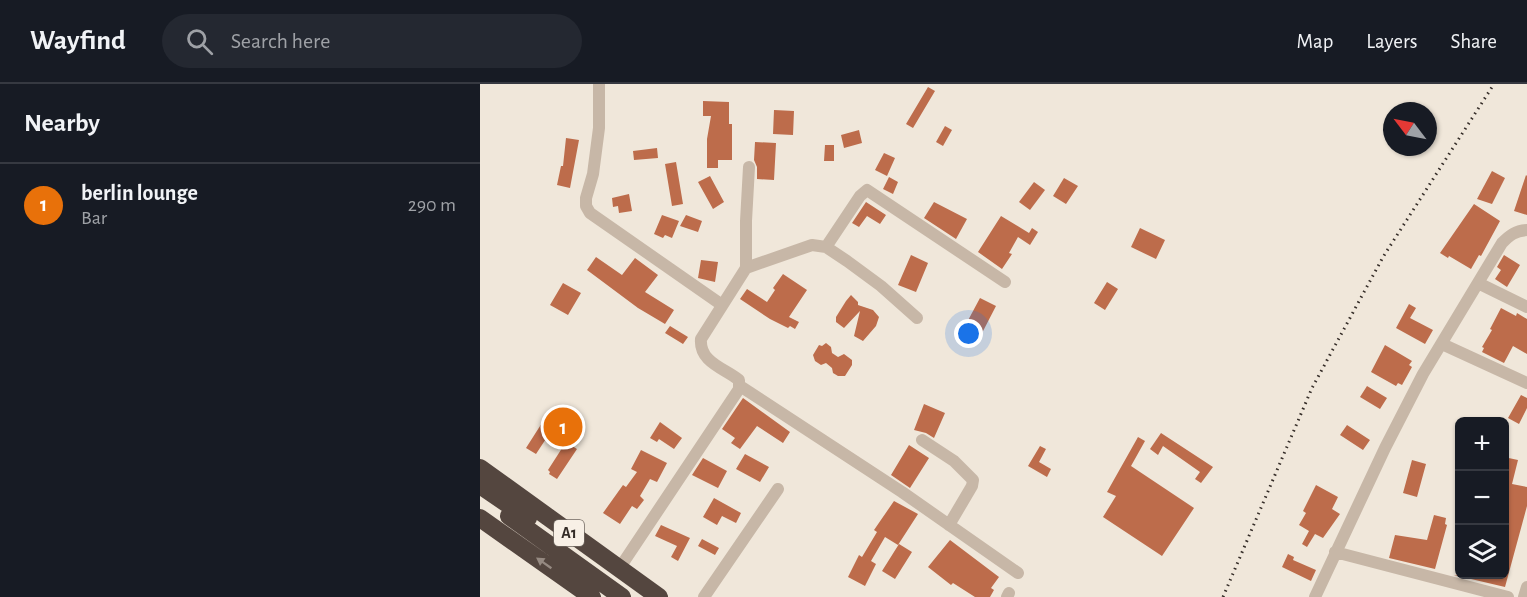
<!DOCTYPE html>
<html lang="en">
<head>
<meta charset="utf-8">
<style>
  :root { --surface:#171b24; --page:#242831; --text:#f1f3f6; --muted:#9ea1a6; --line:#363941; --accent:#8c9099 }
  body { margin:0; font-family:"Alegreya Sans",sans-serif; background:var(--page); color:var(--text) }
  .controls { position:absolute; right:18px; bottom:18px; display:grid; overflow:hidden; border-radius:9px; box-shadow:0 2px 4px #0004 }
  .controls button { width:54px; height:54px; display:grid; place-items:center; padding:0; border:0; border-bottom:2px solid var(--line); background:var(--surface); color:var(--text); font:30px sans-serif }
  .compass { position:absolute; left:903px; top:18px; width:54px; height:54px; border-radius:50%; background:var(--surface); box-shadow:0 2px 4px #0004; rotate:302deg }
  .you { position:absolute; left:489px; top:250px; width:21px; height:21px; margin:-15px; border:4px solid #fff; border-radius:50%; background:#1a73e8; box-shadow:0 0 0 9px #1a73e833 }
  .badge { display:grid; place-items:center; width:39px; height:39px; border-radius:50%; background:var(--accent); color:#fff; font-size:20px; font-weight:700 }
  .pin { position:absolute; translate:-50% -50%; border:3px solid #fff; box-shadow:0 2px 6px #0006 }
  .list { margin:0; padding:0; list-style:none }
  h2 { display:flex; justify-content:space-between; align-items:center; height:78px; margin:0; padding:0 24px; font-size:26px }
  h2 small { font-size:20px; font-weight:400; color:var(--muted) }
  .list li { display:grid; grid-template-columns:39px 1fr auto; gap:18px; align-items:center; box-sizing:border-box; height:84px; padding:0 24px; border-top:2px solid var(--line) }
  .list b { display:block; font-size:22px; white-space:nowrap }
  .list p { margin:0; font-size:20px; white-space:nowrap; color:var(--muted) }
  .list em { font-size:20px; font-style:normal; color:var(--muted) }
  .icon { flex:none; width:33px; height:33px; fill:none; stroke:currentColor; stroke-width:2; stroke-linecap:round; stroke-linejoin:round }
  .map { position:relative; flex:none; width:1047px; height:513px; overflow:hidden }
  header { display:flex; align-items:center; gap:36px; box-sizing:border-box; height:84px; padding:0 30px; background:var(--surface); border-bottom:2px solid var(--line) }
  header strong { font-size:28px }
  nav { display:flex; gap:33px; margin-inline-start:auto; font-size:21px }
  .search { width:420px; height:54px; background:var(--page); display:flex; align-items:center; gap:15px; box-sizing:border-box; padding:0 21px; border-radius:33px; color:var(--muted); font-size:22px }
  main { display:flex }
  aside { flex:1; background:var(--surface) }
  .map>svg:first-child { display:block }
  .building { fill:#bd6c4b }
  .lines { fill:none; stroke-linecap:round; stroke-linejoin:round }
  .minor { stroke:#c7b7a7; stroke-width:12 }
  .highway { stroke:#54463f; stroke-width:18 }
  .rail { stroke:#342c27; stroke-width:3; stroke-dasharray:1.5 4.5; stroke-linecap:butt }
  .oneway { fill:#968a82 }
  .labels { text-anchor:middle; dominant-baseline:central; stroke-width:4.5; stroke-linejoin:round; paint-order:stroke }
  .shield { fill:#f8f0e6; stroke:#6f6760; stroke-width:1.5 }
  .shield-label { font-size:16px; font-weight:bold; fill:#342c27 }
</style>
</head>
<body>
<header>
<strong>Wayfind</strong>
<div class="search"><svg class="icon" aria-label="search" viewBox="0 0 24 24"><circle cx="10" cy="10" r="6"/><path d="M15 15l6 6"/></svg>Search here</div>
<nav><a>Map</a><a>Layers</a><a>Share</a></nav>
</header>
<main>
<aside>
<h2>Nearby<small></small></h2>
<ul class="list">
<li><span class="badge" style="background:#e8710a">1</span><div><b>berlin lounge</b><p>Bar</p></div><em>290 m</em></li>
</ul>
</aside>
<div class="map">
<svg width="1047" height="513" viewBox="0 0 1047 513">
  <rect width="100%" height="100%" fill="#f0e7da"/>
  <path class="building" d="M448,3L455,7L433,44L426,40Z
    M223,17L249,18V40H252V76H238V84H227V55L231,32H223Z
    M294,26L314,27L313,51L293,50Z
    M465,42L472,46L463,62L456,58Z
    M379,46L382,59L364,64L361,51Z
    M86,54L99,56L90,104L77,101L81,82H83Z
    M275,58L296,59L294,96L277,95V83L274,76Z
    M345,61H354V77H344Z
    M177,64L178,74L154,76L153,67Z
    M404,69L415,74L407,92L395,86Z
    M196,78L203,120L192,122L185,80Z
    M1012,87L1025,94L1012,120L997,115Z
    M1046,91L1047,92V131L1034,127Z
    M230,92L244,118L233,125L218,98Z
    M409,93L418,98L413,110L403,105Z
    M584,94L598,102L586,120L573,112Z
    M554,98L565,106L550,126L539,118Z
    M149,110L152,127L139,129L138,122L133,123L132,114Z
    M386,118L406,131L400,140L387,132L379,143L372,139Z
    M454,118L487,135L476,155L444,134Z
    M994,120L1020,137L1001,172L999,171L991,185L969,172L968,174L960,169Z
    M182,131L199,137L192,154L185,151L183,154L174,150Z
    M206,131L222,137L218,148L200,142Z
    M521,132L549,149L552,144L558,148L550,161L538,153L529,169L532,170L522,185L498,168Z
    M660,144L685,156L676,175L651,163Z
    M431,171L448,179L436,208L418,201Z
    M1024,171L1040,181L1027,203L1015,195L1021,186L1017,183Z
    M116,173L142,191L155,174L178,191L165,208L194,226L185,240L158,224L107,186Z
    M221,176L238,178L235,198L218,194Z
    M303,190L327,206L309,233L319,238L315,245L310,242L308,244L290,235L260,215L267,205L287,218L295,206L293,204Z
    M627,198L638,205L625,226L614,219Z
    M83,199L101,209L88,231L70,221Z
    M371,211L378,218V221L393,226L399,233L396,242L383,257L374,252L380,227L364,244L356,238V233L366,217Z
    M500,214L516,222L501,251L485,242Z
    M929,220L936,224L930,234L953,246L945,260L916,244Z
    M1021,224L1036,232L1037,229L1047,235V270L1033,262L1024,279L1002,268L1004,264L1002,263L1012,246L1010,245Z
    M190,242L208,253L203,260L185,249Z
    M346,259L351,263L352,269L358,273L364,270L372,276V281L365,292H358L353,289L352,284L346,279L341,281L335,277L333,271L339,261L342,262Z
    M905,261L932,277L929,281L932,283L922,301L918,299L916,302L891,288Z
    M887,302L907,314L900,325L880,313Z
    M1041,311L1047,314V324L1039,340L1028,334Z
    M263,314L310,348L303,359L277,342L260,365L251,359L255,354L242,345Z
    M444,320L465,329L454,354L446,349L434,346Z
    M69,328L79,335L56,370L46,364Z
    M180,338L202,354L194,365L179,355L177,358L170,354Z
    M867,341L890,356L883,366L860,351Z
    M681,349L733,383L721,399L715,395L720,388L683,362L678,371L670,365Z
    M658,353L665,357L651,382L714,424L682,472L623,433L636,412L627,408Z
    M86,358L97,365L77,395L69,390L70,388L68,386Z
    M429,361L449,374L430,404L411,391Z
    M560,362L566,365L559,378L571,385L567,393L548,382Z
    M161,366L187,379L177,398L170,395L160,412L164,416L157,425L152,422L140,440L123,429L143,401L146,403L157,388L151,385Z
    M265,370L289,383L280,398L256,385Z
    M1024,373L1038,376L1032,400L1047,403V422L1025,503L974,491L1024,490V443L1028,425L1024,424Z
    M223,374L247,387L238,404L212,391Z
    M932,376L946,380L937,413L923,409Z
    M836,401L858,413L852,425L860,430L843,454L835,450L827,463L822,460L829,447L819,441L826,429L823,427Z
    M234,414L261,429L256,439L242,432L237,441L223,433Z
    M414,417L438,430L418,461L405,453L391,477L396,480L385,502L368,493L379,471L382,473L397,448L394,446Z
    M954,431L966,434L965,440L967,441L955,485L909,474L915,451L947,456Z
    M181,441L210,454L198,477L191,473L197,462L175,452Z
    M222,455L239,464L235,471L218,462Z
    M470,456L519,493L511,504L514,506L510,513H495L473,499L471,501L448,483Z
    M419,460L432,468L415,495L402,487Z
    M808,470L814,473L813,476L836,486L831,497L802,483Z"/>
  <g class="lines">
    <path class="minor" d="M119,0V44L113,90L106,114V122L110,129L242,221
      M346,163L380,112L387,106L525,198
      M266,184V137L269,83
      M998,199L1047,223
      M962,260L1047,299
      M260,302L422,408L538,489
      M442,356L474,377L493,396L492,402L469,441
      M855,468L1028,513
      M139,485L259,305V296C244,284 219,278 221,255L266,184L332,161L346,163L367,177L401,202L437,234
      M224,513L298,405
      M527,513L529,509
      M835,513L905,364L943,290L1022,159C1030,151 1035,147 1047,146
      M1044,513L1047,503"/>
    <path class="highway" d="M0,384L179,513
      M0,401L48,434
      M29,432L142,513
      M0,434L112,513"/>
    <path class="rail" d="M743,513L832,304L903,173L1014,0"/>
  </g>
  <defs><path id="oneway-solid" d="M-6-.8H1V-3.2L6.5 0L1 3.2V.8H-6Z" transform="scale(1.5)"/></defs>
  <use class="oneway" href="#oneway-solid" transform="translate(64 479) rotate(-145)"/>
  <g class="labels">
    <rect class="shield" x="74" y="436" width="30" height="26" rx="4.5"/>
    <g class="shield-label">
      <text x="89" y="449">A1</text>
    </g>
  </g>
</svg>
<div class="controls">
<button>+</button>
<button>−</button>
<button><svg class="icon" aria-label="layers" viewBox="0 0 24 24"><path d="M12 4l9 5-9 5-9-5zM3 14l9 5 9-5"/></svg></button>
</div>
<svg class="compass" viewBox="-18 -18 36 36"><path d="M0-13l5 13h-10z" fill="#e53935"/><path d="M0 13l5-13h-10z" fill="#9ea1a6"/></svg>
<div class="you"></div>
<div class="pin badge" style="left:83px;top:343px;background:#e8710a">1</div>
</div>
</main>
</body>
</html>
